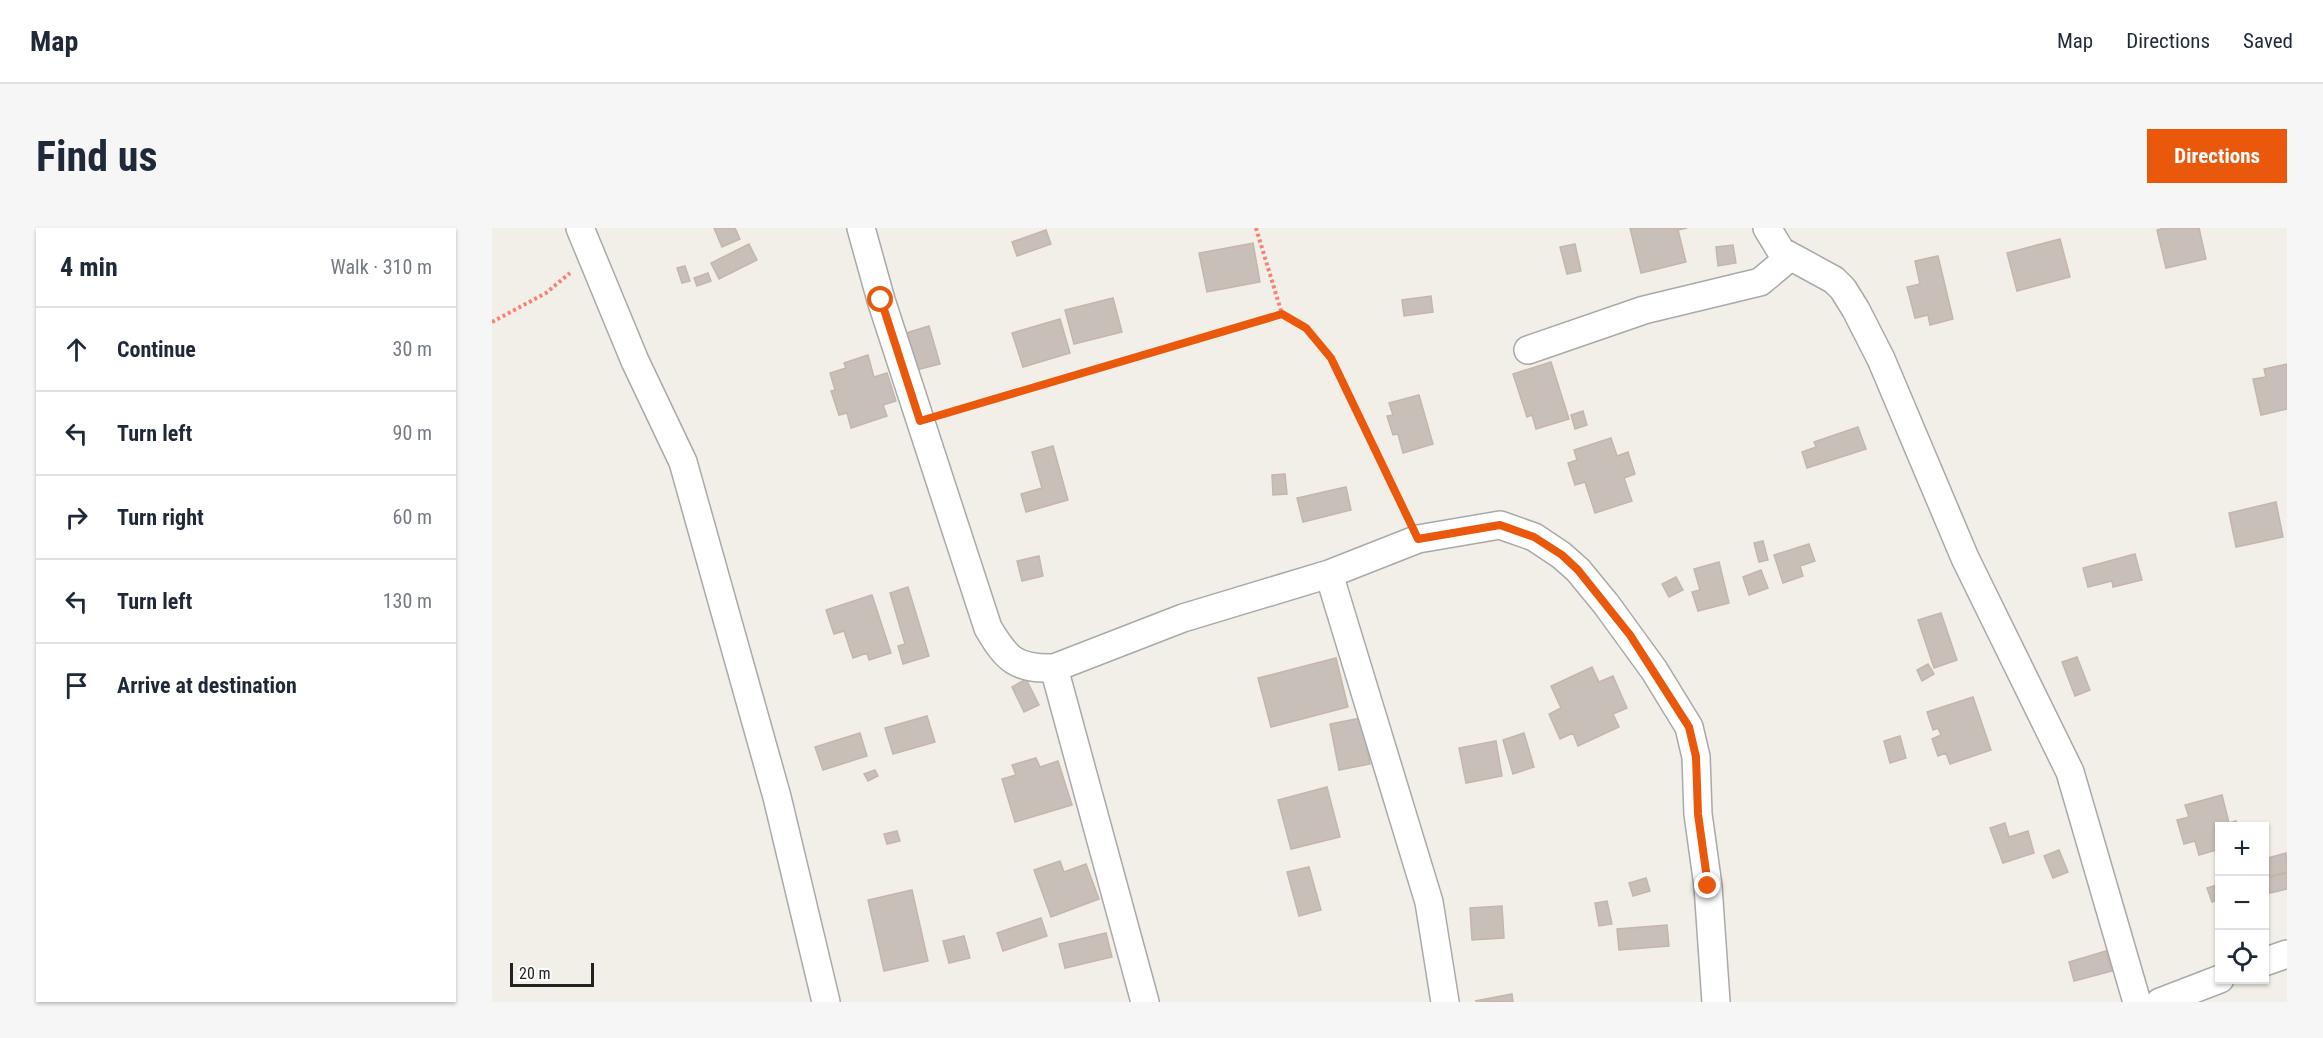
<!DOCTYPE html>
<html lang="en">
<head>
<meta charset="utf-8">
<style>
  :root { --surface:#fff; --page:#f6f6f7; --text:#1f2937; --muted:#747a83; --line:#e0e1e3; --accent:#ea580c }
  body { margin:0; font-family:"Roboto Condensed",sans-serif; background:var(--page); color:var(--text) }
  .controls { position:absolute; right:18px; bottom:18px; display:grid; overflow:hidden; border-radius:0px; box-shadow:0 2px 4px #0004 }
  .controls button { width:54px; height:54px; display:grid; place-items:center; padding:0; border:0; border-bottom:2px solid var(--line); background:var(--surface); color:var(--text); font:30px sans-serif }
  .scale { position:absolute; left:18px; bottom:15px; width:84px; box-sizing:border-box; padding-left:6px; border:3px solid #222; border-top:0; font-size:16px; line-height:21px; white-space:nowrap; color:#222; -webkit-text-stroke:4px #fff; paint-order:stroke }
  .stop { position:absolute; width:18px; height:18px; margin:-14px; border:4px solid #ea580c; border-radius:50%; background:#fff }
  .stop.end { background:#ea580c; border-color:#fff; box-shadow:0 2px 6px #0008 }
  .list { margin:0; padding:0; list-style:none }
  h2 { display:flex; justify-content:space-between; align-items:center; height:78px; margin:0; padding:0 24px; font-size:26px }
  h2 small { font-size:20px; font-weight:400; color:var(--muted) }
  .list li { display:grid; grid-template-columns:39px 1fr auto; gap:18px; align-items:center; box-sizing:border-box; height:84px; padding:0 24px; border-top:2px solid var(--line) }
  .list b { display:block; font-size:22px; white-space:nowrap }
  .list em { font-size:20px; font-style:normal; color:var(--muted) }
  .icon { flex:none; width:33px; height:33px; fill:none; stroke:currentColor; stroke-width:2; stroke-linecap:round; stroke-linejoin:round }
  .map { position:relative; flex:none; width:1795px; height:774px; overflow:hidden; border-radius:0px }
  header { display:flex; align-items:center; gap:36px; box-sizing:border-box; height:84px; padding:0 30px; background:var(--surface); border-bottom:2px solid var(--line) }
  header strong { font-size:28px }
  nav { display:flex; gap:33px; margin-inline-start:auto; font-size:21px }
  .intro { display:flex; align-items:center; justify-content:space-between; box-sizing:border-box; height:144px; padding:0 36px }
  h1 { margin:0; font-size:42px }
  .button { padding:15px 27px; border-radius:0px; background:var(--accent); color:#fff; font-size:21px; font-weight:700 }
  main { display:flex; gap:36px; padding:0 36px }
  aside { flex:1; background:var(--surface); border-radius:0px; box-shadow:0 2px 4px #0004 }
  .map>svg:first-child { display:block }
  .building { fill:#c7bfb8; stroke:#c4b6ab; stroke-width:1.5 }
  .lines { fill:none; stroke-linecap:round; stroke-linejoin:round }
  .street-casing { stroke:#a9a9a9; stroke-width:30 }
  .path { stroke:#fa8072; stroke-width:4; stroke-dasharray:3 3; stroke-linecap:butt }
  .street { stroke:#fff; stroke-width:27 }
  .route { stroke:#ea580c; stroke-width:8 }
</style>
</head>
<body>
<header>
<strong>Map</strong>
<nav><a>Map</a><a>Directions</a><a>Saved</a></nav>
</header>
<div class="intro"><h1>Find us</h1><a class="button">Directions</a></div>
<main>
<aside>
<h2>4 min<small>Walk · 310 m</small></h2>
<ul class="list">
<li><svg class="icon" aria-label="ahead" viewBox="0 0 24 24"><path d="M12 20V5M6 11l6-6 6 6"/></svg><div><b>Continue</b></div><em>30 m</em></li>
<li><svg class="icon" aria-label="left" viewBox="0 0 24 24"><path d="M17 20v-9H6M10 6l-5 5 5 5"/></svg><div><b>Turn left</b></div><em>90 m</em></li>
<li><svg class="icon" aria-label="right" viewBox="0 0 24 24"><path d="M7 20v-9h11M14 6l5 5-5 5"/></svg><div><b>Turn right</b></div><em>60 m</em></li>
<li><svg class="icon" aria-label="left" viewBox="0 0 24 24"><path d="M17 20v-9H6M10 6l-5 5 5 5"/></svg><div><b>Turn left</b></div><em>130 m</em></li>
<li><svg class="icon" aria-label="arrive" viewBox="0 0 24 24"><path d="M6 21V4h12l-3 4 3 4H6"/></svg><div><b>Arrive at destination</b></div></li>
</ul>
</aside>
<div class="map">
<svg width="1795" height="774" viewBox="0 0 1795 774">
  <rect width="100%" height="100%" fill="#f2efe9"/>
  <path class="building" d="M222,0H243L248,11L230,19Z
    M1138,0H1195L1186,2L1194,34L1149,45Z
    M1672,0H1707L1714,31L1674,40L1665,2Z
    M554,2L559,16L525,28L520,14Z
    M1568,11L1578,49L1525,63L1515,25Z
    M761,15L768,54L715,64L707,25Z
    M257,16L265,32L227,51L219,35Z
    M1083,16L1089,43L1075,46L1068,19Z
    M1241,17L1244,35L1226,38L1224,19Z
    M1446,28L1461,91L1438,97L1436,87L1423,90L1415,59L1428,56L1423,33Z
    M193,38L198,53L190,55L185,40Z
    M216,45L219,53L205,58L202,50Z
    M939,68L941,84L912,88L910,72Z
    M621,70L630,104L582,116L573,82Z
    M568,91L578,125L531,139L520,105Z
    M437,98L448,136L424,142L414,105Z
    M376,127L382,149L395,145L404,173L391,177L395,188L359,200L355,185L347,187L339,163L343,162L338,145L354,140L352,135Z
    M1059,134L1077,191L1044,201L1040,187L1035,189L1021,146Z
    M1795,136V181L1769,187L1761,151L1774,149L1772,141Z
    M927,167L941,216L911,225L906,206L901,207L895,188L901,187L897,175Z
    M1091,183L1095,197L1083,201L1079,187Z
    M1366,199L1374,221L1315,240L1310,224L1324,219L1322,214Z
    M1119,210L1125,228L1136,224L1143,246L1132,250L1140,273L1103,285L1093,254L1083,257L1076,235L1085,232L1082,222Z
    M561,218L576,272L534,284L529,266L550,260L540,224Z
    M793,246L795,266L781,267L780,247Z
    M854,259L859,282L811,294L805,270Z
    M1784,274L1791,309L1744,319L1737,285Z
    M1271,313L1276,332L1267,334L1262,315Z
    M1317,316L1323,333L1308,338L1311,348L1291,355L1282,327Z
    M1643,326L1650,352L1621,359L1620,353L1596,359L1591,340Z
    M547,328L551,348L530,353L525,333Z
    M1227,334L1237,375L1206,383L1200,364L1208,362L1202,341Z
    M1269,342L1276,360L1257,367L1251,349Z
    M1184,349L1191,362L1177,369L1170,356Z
    M416,359L437,428L411,436L406,418L413,416L398,365Z
    M380,367L399,425L377,432L375,425L361,430L352,403L342,406L334,382Z
    M1449,385L1465,432L1442,440L1426,392Z
    M1585,429L1598,462L1583,468L1570,434Z
    M844,430L856,479L779,499L766,450Z
    M1436,436L1442,446L1430,453L1425,442Z
    M1100,439L1107,454L1121,448L1135,480L1121,486L1127,499L1086,518L1081,505L1068,511L1057,486L1069,480L1059,458Z
    M534,451L547,477L532,484L520,459Z
    M1481,469L1499,522L1458,536L1454,525L1446,528L1440,511L1449,507L1446,500L1441,502L1435,484Z
    M435,488L443,514L401,526L393,500Z
    M869,490L878,536L847,542L838,496Z
    M368,505L375,528L331,542L323,519Z
    M1032,505L1042,539L1021,546L1011,512Z
    M1408,508L1414,530L1398,535L1392,513Z
    M1004,513L1010,548L974,555L967,520Z
    M544,530L548,539L566,533L580,577L523,594L510,551L524,547L520,537Z
    M383,542L386,548L376,553L372,546Z
    M835,559L848,609L799,621L786,572Z
    M1730,567L1737,595L1744,593L1746,598H1728V621L1707,627L1703,613L1692,616L1685,592L1697,589L1693,577Z
    M1513,595L1517,609L1536,603L1542,625L1511,635L1498,600Z
    M405,603L408,613L395,616L392,606Z
    M1567,622L1576,644L1561,650L1552,628Z
    M1794,625L1795,644L1772,650V631Z
    M568,633L572,644L594,636L607,671L559,689L542,642Z
    M817,639L829,682L807,688L795,644Z
    M1795,645V661L1778,665L1774,650Z
    M1154,650L1158,663L1141,668L1137,655Z
    M1725,657L1728,671L1720,674L1715,660Z
    M420,662L436,733L392,743L376,672Z
    M1115,673L1120,696L1107,698L1103,675Z
    M1010,678L1012,710L980,712L978,680Z
    M549,690L555,708L511,723L505,705Z
    M1175,697L1177,718L1127,722L1125,701Z
    M614,705L620,729L573,740L567,716Z
    M472,708L478,730L457,735L451,713Z
    M1614,723L1620,743L1582,753L1577,734Z
    M1020,766L1021,774L983,773Z"/>
  <g class="lines">
    <g class="street-casing">
      <path id="street" d="M88,0L143,133L191,234L285,569L334,774
        M369,0L389,72L496,400C515,432 524,441 562,440L653,774
        M1275,0L1289,23L1342,52L1351,61L1364,82L1389,131L1473,330L1578,544L1645,774
        M1036,122L1152,82L1268,54L1298,29
        M837,346L937,674L953,774
        M562,440L691,390L837,346L926,311L1008,297L1042,309L1069,327L1086,342L1114,376L1162,442L1197,499L1204,529L1206,586L1216,658L1224,774
        M1772,734L1795,726
        M1668,774L1728,751"/>
    </g>
    <path class="path" d="M764,0L790,86
      M0,94L54,65L78,45
      M454,185L790,86L814,100L839,130L915,288"/>
    <use href="#street" class="street"/>
  </g>
  <g class="lines">
    <path class="route" d="M389,72L428,193L790,86L814,100L839,130L926,311L1008,297L1042,309L1070,327L1086,342L1138,407L1197,499L1204,529L1206,586L1216,658"/>
  </g>
</svg>
<div class="controls">
<button>+</button>
<button>−</button>
<button><svg class="icon" aria-label="locate" viewBox="0 0 24 24"><circle cx="12" cy="12" r="6"/><path d="M12 2v4M12 18v4M2 12h4M18 12h4"/></svg></button>
</div>
<div class="scale">20 m</div>
<div class="stop" style="left:389px;top:72px"></div>
<div class="stop end" style="left:1216px;top:658px"></div>
</div>
</main>
</body>
</html>
